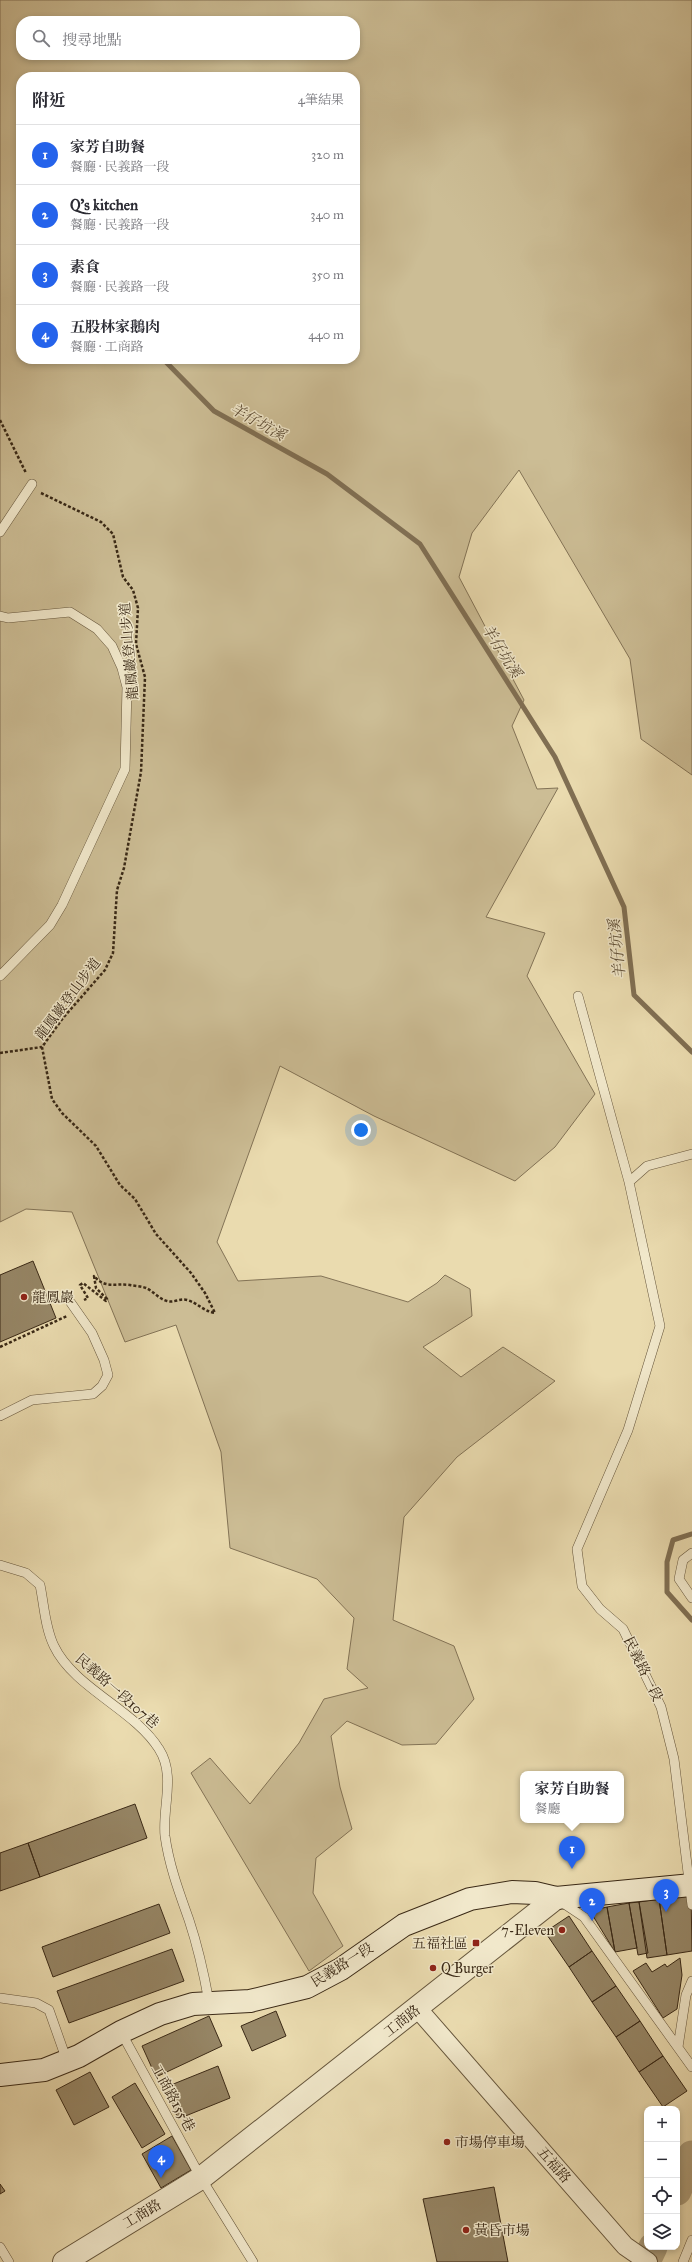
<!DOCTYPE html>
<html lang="zh-TW">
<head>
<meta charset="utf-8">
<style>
  :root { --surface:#fff; --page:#f7f7f7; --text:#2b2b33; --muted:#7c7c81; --line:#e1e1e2; --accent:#2563eb }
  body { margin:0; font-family:"IM FELL Great Primer","Noto Serif TC",serif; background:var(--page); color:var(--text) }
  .controls { position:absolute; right:12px; bottom:12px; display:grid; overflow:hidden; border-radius:8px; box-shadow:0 2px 6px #0003 }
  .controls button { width:36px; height:36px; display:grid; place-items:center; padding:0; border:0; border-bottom:1px solid var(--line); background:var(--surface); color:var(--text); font:20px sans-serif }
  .you { position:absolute; left:361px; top:1130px; width:14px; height:14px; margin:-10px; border:3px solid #fff; border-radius:50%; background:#1a73e8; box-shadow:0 0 0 6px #1a73e833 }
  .badge { display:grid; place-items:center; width:26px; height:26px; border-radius:50%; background:var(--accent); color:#fff; font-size:13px; font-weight:700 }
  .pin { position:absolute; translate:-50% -33px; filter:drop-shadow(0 1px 2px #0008) }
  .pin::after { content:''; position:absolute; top:21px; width:14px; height:12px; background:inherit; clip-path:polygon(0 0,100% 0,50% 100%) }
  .popup { position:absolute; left:520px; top:1771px; width:104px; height:52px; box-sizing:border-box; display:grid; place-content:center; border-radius:8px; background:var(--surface); filter:drop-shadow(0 1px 3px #0005); font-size:13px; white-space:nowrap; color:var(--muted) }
  .popup b { font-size:15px; color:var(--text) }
  .popup::after { content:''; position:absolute; left:50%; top:100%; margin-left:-8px; border:8px solid transparent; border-top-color:var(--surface) }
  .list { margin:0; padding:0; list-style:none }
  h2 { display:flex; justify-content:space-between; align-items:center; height:52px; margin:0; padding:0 16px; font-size:17px }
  h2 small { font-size:13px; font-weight:400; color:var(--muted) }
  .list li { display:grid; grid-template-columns:26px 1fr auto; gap:12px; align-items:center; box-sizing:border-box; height:60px; padding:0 16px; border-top:1px solid var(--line) }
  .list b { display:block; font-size:15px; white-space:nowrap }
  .list p { margin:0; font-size:13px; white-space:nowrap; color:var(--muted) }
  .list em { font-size:13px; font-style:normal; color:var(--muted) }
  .icon { flex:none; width:22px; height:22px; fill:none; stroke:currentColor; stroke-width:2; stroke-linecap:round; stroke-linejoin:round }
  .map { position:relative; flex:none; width:692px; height:2262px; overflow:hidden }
  .search { position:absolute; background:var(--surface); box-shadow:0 2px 6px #0003; left:16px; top:16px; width:344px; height:44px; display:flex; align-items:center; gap:10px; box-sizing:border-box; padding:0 14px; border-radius:16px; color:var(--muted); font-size:15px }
  .panel { position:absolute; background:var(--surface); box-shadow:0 2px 6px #0003; left:16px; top:72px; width:344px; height:292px; border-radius:16px }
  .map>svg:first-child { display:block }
  .green { fill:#ccbd95; stroke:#837356; fill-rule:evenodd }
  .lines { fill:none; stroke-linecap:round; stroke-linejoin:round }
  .stream { stroke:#806f53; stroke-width:5 }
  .river { stroke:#ae9e7b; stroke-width:29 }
  .building { fill:#968666; stroke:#3a2916 }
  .service-casing { stroke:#66563c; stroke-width:10 }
  .minor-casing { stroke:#66563c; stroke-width:20 }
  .tertiary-casing { stroke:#66563c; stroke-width:24 }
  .secondary-casing { stroke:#3a2916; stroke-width:24 }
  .path { stroke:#3a2916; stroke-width:2.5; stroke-dasharray:3 2; stroke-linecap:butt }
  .service { stroke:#f1e8cb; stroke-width:9 }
  .minor { stroke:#f1e8cb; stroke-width:18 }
  .tertiary { stroke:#f1e8cb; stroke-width:22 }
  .secondary { stroke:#f1e8cb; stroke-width:22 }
  .poi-dot { fill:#8f2418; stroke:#f1e8cb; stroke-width:1.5 }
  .labels { text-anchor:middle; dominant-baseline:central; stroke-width:3; stroke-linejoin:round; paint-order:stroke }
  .street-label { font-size:14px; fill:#3a2916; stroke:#f1e8cb }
  .poi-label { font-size:14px; fill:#3a2916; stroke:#f1e8cb; text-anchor:start }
  .water-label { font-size:15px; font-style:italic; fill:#5d4c34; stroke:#f1e8cb }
</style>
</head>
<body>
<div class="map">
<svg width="692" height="2262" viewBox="0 0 692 2262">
  <rect width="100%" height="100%" fill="#eadbaf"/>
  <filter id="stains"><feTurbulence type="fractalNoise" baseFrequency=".005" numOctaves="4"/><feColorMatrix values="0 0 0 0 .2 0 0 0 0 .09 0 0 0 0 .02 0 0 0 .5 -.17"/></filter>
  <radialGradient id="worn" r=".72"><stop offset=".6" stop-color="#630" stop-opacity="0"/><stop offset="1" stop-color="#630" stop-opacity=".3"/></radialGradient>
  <path class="green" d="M0,0H692V775L641,739L630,659L519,470L472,533L459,577L524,700L512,726L537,789L558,788L486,917L545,933L527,976L595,1094L555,1147L515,1181L374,1116L280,1066L217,1242L238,1281L321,1276L408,1302L437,1283L445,1275L470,1289L472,1316L423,1347L461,1377L503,1347L555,1381L457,1457L404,1517L393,1620L454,1646L474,1699L436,1744L402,1745L347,1721L331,1736L340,1787L352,1829L316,1858L313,1893L343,1946L309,1971L191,1773L210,1758L250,1804L299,1743L324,1699L368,1688L347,1669L354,1618L317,1579L230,1548L221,1452L176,1325L125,1342L72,1212L26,1209L0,1222ZM21,21H355V55H21ZM21,77H355V359H21Z"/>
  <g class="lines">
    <path class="stream" d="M163,359L214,411L327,474L420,544L555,757L624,907L634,995L692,1052
      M692,1534L673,1540L667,1562V1592L692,1620"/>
    <path class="river" d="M677,2191L692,2155
      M646,2262L653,2247"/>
  </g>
  <path class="building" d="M33,1261L56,1318L0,1342V1275Z
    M135,1804L147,1838L40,1877L28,1843Z
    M28,1843L40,1877L0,1891V1853Z
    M691,1894L692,1951L667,1955L659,1899Z
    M659,1899L667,1955L647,1958L639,1902Z
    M639,1902L648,1953L638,1955L629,1903Z
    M629,1903L637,1948L615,1952L607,1907Z
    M159,1904L170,1933L53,1977L42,1947Z
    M607,1907L615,1952L590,1911Z
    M569,1916L592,1951L569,1967L545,1932Z
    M172,1949L184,1981L69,2023L57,1991Z
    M592,1951L616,1986L592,2002L569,1967Z
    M680,1958L682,1975L677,2009L663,2018L633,1971L646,1963L652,1972L665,1964L667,1967Z
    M616,1986L640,2021L616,2037L592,2002Z
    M276,2011L286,2036L252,2051L241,2026Z
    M209,2016L222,2046L156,2077L142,2046Z
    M640,2021L663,2056L639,2072L616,2037Z
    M663,2056L687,2091L663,2107L639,2072Z
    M218,2066L230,2098L178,2119L166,2087Z
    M90,2072L109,2107L74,2125L56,2090Z
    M135,2083L165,2134L142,2148L112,2097Z
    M172,2136L191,2170L161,2188L142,2154Z
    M0,2184L5,2191L0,2194Z
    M494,2187L508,2262H437L423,2199Z"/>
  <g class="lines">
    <g class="service-casing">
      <path id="service" d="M0,532L32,484
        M0,616L8,618L70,612L97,629L112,646L122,668L127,687L125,769L62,905L50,925L0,976
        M578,996L629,1182L660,1326L628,1430L577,1549L582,1586L600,1609L623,1629L661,1707L674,1759L692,1905
        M629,1182L647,1166L692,1154
        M0,1416L32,1400L93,1394L102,1386L108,1375L104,1360L92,1333L71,1303
        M692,1553L683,1560L679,1579L692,1598
        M0,1565L26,1573L40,1585C44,1604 45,1628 54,1646C74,1688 135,1710 159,1749C176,1775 162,1808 165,1836C169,1865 179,1892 189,1920C198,1947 204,1974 209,2002
        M560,1901L584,1917L692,2067
        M0,1998L36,2003L49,2010L67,2061
        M121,2032L201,2178L253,2262
        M678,2047L686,1995L692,1981
        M0,2247L9,2262
        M683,2262L692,2240"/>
    </g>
    <g class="minor-casing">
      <path id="minor" d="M418,2009L625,2246L648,2262"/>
    </g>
    <g class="tertiary-casing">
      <path id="tertiary" d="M64,2262L201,2178L556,1898"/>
    </g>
    <g class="secondary-casing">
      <path id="secondary" d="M0,2075L44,2070L79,2056L121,2032L160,2014L193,2004L250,2001L307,1987L341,1969L404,1925L470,1899L512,1892L535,1893L556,1898L692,1885"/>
    </g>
    <path class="path" d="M0,420L26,473
      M41,493L101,522L113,534L123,577L133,590L138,608L136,644L145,677L141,772L124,868L117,890L113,953L105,970L63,1018L42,1047L52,1099L62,1113L96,1146L120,1185L135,1199L156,1234L191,1273L205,1293L215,1313C203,1311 198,1303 187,1300C181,1298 174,1303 167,1301C159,1299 153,1291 146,1288C141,1286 135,1286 130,1285C115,1283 105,1289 94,1276L96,1288L107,1299L106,1301L83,1283L80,1285L88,1298L84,1300
      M0,1053L42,1047
      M0,1347L67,1316"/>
    <use href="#service" class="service"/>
    <use href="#minor" class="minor"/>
    <use href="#tertiary" class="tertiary"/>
    <use href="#secondary" class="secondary"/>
  </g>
  <g class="poi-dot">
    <circle cx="24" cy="1297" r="4"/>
    <circle cx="562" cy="1930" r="4"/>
    <rect x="472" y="1939" width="8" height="8" rx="2"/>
    <circle cx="433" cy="1968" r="4"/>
    <circle cx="447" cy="2142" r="4"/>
    <circle cx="466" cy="2230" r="4"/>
  </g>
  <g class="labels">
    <g class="street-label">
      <text transform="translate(129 651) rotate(-95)">龍鳳巖登山步道</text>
      <text transform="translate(68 999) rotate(-53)">龍鳳巖登山步道</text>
      <text transform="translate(643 1669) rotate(64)">民義路一段</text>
      <text transform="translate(117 1691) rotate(41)">民義路一段107巷</text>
      <text transform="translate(342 1965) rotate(-32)">民義路一段</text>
      <text transform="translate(402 2021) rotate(-38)">工商路</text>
      <text transform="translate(173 2098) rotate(61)">工商路155巷</text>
      <text transform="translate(554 2165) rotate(49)">五福路</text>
      <text transform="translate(142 2214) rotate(-31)">工商路</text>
    </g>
    <g class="poi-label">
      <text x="32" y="1297">龍鳳巖</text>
      <text x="554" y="1930" text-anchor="end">7-Eleven</text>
      <text x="468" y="1943" text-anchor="end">五福社區</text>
      <text x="441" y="1968">Q Burger</text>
      <text x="455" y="2142">市場停車場</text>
      <text x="474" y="2230">黃昏市場</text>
    </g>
    <g class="water-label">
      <text transform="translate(258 422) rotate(29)">羊仔坑溪</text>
      <text transform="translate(502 651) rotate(58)">羊仔坑溪</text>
      <text transform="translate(617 949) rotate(-96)">羊仔坑溪</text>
    </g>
  </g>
  <rect width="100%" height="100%" filter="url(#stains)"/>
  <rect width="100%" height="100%" fill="url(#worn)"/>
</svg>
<div class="controls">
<button>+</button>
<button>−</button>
<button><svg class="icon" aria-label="locate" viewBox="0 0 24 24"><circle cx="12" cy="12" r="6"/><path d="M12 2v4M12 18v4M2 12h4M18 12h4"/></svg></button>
<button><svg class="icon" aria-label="layers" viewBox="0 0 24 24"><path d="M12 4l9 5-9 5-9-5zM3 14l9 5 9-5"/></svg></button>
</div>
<div class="you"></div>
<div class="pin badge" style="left:572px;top:1869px">1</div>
<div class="popup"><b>家芳自助餐</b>餐廳</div>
<div class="pin badge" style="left:592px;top:1921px">2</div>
<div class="pin badge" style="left:666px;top:1912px">3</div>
<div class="pin badge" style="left:161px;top:2178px">4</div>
<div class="search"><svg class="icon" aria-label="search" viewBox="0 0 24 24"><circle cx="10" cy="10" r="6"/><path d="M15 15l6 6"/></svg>搜尋地點</div>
<section class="panel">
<h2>附近<small>4筆結果</small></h2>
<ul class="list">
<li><span class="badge">1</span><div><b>家芳自助餐</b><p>餐廳 · 民義路一段</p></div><em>320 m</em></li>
<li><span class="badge">2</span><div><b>Q's kitchen</b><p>餐廳 · 民義路一段</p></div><em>340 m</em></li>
<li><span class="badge">3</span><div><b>素食</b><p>餐廳 · 民義路一段</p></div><em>350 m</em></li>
<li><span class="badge">4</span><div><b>五股林家鵝肉</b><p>餐廳 · 工商路</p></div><em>440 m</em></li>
</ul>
</section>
</div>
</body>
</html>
